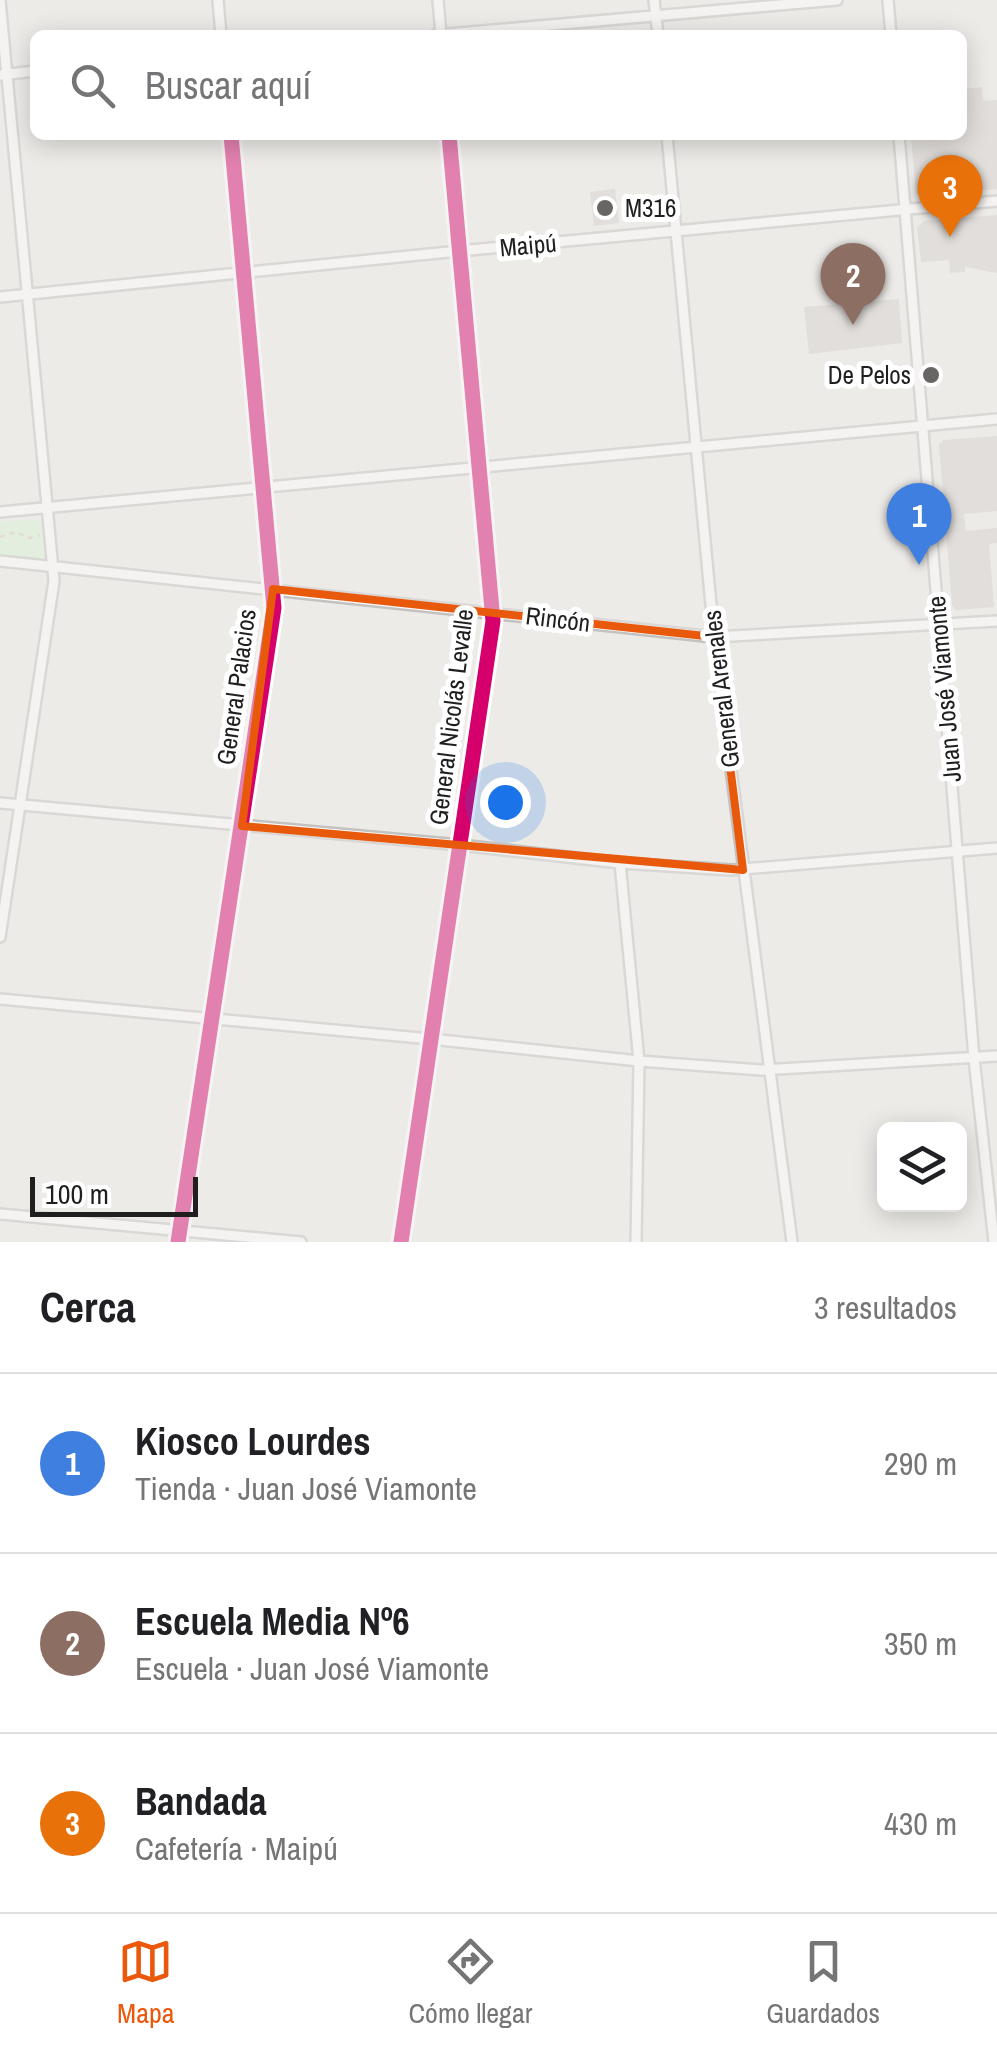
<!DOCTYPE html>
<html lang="es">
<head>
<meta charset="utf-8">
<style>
  :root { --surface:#fff; --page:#f2f2f2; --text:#202124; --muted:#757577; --line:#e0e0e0; --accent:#ea580c }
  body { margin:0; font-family:"Archivo Narrow",sans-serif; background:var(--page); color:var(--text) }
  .controls { position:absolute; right:30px; bottom:30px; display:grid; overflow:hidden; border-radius:15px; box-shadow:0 5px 25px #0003 }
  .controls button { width:90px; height:90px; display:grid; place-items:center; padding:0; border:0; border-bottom:2px solid var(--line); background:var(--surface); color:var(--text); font:50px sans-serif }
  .scale { position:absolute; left:30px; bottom:25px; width:168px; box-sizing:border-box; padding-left:10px; border:5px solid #1f1f1f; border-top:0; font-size:28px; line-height:35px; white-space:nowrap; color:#1f1f1f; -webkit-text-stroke:8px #fff; paint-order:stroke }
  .you { position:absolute; left:505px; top:802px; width:35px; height:35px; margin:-25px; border:8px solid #fff; border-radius:50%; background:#1a73e8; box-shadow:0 0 0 15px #1a73e833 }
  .badge { display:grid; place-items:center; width:65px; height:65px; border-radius:50%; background:var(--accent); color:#fff; font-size:32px; font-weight:700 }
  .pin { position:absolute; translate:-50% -82px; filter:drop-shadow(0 2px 5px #0008) }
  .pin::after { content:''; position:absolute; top:52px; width:35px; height:30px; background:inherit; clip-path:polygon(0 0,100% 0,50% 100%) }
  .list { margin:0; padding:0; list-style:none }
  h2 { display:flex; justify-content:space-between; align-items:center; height:130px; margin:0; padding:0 40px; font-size:42px }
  h2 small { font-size:32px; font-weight:400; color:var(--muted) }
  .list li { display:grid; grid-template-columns:65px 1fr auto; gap:30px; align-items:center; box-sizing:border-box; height:180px; padding:0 40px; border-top:2px solid var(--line) }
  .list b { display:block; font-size:38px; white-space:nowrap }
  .list p { margin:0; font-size:32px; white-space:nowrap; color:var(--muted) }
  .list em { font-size:32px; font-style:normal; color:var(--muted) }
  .icon { flex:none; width:55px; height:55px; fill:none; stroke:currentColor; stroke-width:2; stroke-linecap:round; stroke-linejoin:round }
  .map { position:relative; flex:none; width:997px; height:1242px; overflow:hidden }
  .search { position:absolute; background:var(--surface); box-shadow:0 5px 25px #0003; left:30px; right:30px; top:30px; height:110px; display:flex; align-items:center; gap:25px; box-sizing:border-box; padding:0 35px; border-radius:15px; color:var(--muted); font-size:38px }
  .sheet { height:670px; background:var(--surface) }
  nav { display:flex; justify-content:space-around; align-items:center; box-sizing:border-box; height:140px; border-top:2px solid var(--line); background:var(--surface); font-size:28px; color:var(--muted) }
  nav a { display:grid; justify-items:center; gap:5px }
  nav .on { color:var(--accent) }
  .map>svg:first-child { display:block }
  .park { fill:#d9f2d5 }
  .building { fill:#d2cfcd }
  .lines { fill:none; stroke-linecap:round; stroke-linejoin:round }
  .minor-casing { stroke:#c3c2c0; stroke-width:14 }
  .path { stroke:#d6c8c7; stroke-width:2.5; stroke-dasharray:5 5; stroke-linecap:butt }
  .minor { stroke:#fcfcfc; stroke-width:9 }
  .cycleway-casing { stroke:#fff; stroke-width:21 }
  .cycleway { stroke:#d6006c; stroke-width:15 }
  .marked { fill:none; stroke:#e8590c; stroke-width:8; stroke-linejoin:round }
  .poi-dot { fill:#676665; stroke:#fff; stroke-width:4 }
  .labels { text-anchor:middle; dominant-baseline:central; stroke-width:10; stroke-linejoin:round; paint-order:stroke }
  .poi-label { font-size:25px; fill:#1f1f1f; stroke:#fff; text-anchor:start }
  .street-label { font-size:25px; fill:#1f1f1f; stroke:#fff }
</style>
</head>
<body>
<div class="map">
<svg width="997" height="1242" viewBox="0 0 997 1242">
  <rect width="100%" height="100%" fill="#edebe8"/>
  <path class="park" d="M34,519L43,524L46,555L42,560L0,555V522Z"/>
  <path class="building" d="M982,87L983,101L997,100V189L919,196L916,193L911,135H962V89Z
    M615,189L619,223L594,226L590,192Z
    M997,215V273L965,267V272L950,273L949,260L921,262L917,228L924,221Z
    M899,299L902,343L809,354L804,307Z
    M997,436V511L964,514L966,531L997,528V543L989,544L994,607L956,610L952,605L939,444L944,440Z"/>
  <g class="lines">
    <g class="minor-casing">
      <path id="minor" d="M218,0L221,35
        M438,0L441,35
        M654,0L658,35
        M888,0L891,35
        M435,35L837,0
        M0,75L35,71
        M667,135L714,637L792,1242
        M899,135L974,1058L994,1242
        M0,297L459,251L997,201
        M0,512L997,419
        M0,561L714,637L997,621
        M0,803L460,845L620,863L731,870L997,848
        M620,863L639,1061L636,1242
        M0,937L54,581L0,0
        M0,999L431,1039L639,1061L761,1070L997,1056
        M0,1214L301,1242
        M178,1242L274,608L231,135
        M401,1242L493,621L449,135"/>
    </g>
    <path class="path" d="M0,537L15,532L30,538L40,535"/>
    <use href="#minor" class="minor"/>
    <g class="cycleway-casing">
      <path id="cycleway" d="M178,1242L274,608L231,135
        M401,1242L493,621L449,135"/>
    </g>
    <use href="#cycleway" class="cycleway"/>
  </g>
  <path d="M0 0H997V1242H0ZM273,589L714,637L743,870L242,826Z" fill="#edebe8" fill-opacity=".55" fill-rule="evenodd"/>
  <path class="marked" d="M273,589L714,637L743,870L242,826Z"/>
  <g class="poi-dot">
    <circle cx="605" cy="208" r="10"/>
    <circle cx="931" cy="375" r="10"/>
  </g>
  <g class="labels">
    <g class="poi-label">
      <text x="625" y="208">M316</text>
      <text x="911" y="375" text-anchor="end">De Pelos</text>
    </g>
    <g class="street-label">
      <text transform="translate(528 245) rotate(-5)">Maipú</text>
      <text transform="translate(558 619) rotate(7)">Rincón</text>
      <text transform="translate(236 687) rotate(-82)">General Palacios</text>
      <text transform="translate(721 689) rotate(-97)">General Arenales</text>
      <text transform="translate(944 689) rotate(-95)">Juan José Viamonte</text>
      <text transform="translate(451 717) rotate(-83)">General Nicolás Levalle</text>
    </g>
  </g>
</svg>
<div class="controls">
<button><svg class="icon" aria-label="layers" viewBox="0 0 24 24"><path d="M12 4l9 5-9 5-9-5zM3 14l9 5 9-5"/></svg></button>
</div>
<div class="scale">100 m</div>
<div class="you"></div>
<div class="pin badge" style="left:919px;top:565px;background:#3f7fe0">1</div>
<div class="pin badge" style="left:853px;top:325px;background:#8d6e63">2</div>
<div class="pin badge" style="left:950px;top:237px;background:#e8710a">3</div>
<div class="search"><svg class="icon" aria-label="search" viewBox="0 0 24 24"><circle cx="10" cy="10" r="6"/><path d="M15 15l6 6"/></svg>Buscar aquí</div>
</div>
<section class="sheet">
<h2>Cerca<small>3 resultados</small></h2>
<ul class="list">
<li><span class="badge" style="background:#3f7fe0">1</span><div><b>Kiosco Lourdes</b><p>Tienda · Juan José Viamonte</p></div><em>290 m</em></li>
<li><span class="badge" style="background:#8d6e63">2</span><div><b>Escuela Media Nº6</b><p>Escuela · Juan José Viamonte</p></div><em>350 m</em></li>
<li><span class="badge" style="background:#e8710a">3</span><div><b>Bandada</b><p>Cafetería · Maipú</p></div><em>430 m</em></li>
</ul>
</section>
<nav>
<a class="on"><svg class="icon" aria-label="map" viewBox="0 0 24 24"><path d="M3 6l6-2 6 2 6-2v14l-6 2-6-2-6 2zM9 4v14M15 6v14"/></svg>Mapa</a>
<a><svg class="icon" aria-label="directions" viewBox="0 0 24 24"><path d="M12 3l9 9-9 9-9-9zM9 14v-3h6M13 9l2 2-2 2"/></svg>Cómo llegar</a>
<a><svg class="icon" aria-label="saved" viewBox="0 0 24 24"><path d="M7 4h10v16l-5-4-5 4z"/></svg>Guardados</a>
</nav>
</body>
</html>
